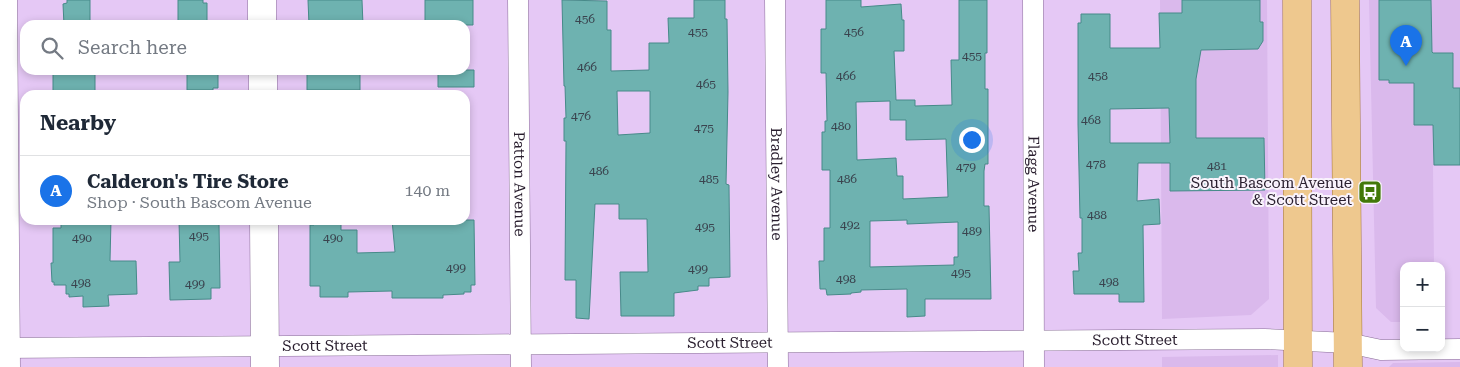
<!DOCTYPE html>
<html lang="en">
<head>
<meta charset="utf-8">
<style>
  :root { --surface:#fff; --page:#f2f2f3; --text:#1f2937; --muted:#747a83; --line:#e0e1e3; --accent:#1a73e8 }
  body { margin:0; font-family:"Roboto Serif",serif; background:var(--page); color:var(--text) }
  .controls { position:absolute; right:15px; bottom:15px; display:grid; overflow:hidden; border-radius:10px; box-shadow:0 2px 8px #0003 }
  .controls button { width:45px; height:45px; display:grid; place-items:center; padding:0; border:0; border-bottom:1px solid var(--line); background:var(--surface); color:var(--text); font:25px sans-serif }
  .you { position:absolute; left:971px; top:139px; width:18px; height:18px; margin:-12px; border:4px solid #fff; border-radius:50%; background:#1a73e8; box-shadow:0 0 0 8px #1a73e833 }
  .badge { display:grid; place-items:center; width:32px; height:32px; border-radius:50%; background:var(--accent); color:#fff; font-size:16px; font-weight:700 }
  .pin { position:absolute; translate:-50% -41px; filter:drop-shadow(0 1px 2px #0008) }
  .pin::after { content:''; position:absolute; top:26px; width:18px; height:15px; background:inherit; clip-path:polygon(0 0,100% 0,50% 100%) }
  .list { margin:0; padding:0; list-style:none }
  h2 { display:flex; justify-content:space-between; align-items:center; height:65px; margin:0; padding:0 20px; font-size:21px }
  h2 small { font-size:16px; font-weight:400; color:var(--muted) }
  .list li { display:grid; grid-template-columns:32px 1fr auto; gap:15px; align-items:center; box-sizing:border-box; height:70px; padding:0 20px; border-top:1px solid var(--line) }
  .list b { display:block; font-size:19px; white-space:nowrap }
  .list p { margin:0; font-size:16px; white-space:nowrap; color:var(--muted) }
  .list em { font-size:16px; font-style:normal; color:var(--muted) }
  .icon { flex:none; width:28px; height:28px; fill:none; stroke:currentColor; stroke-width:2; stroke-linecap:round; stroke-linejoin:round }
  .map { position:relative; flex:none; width:1460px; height:367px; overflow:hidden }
  .search { position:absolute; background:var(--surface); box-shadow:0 2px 8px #0003; left:20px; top:20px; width:450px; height:55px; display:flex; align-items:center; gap:12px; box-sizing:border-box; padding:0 18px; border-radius:15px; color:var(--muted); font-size:19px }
  .panel { position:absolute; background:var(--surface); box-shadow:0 2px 8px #0003; left:20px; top:90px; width:450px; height:135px; border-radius:15px }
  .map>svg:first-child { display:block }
  .built { fill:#dab9ec }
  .building { fill:#6eb2b0; stroke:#478a89; fill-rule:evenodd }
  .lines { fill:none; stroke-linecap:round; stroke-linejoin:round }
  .street-casing { stroke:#896e97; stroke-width:21 }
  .secondary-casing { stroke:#896e97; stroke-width:29 }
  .primary-casing { stroke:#a1743c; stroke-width:29 }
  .street { stroke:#fff; stroke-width:20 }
  .secondary { stroke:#fff; stroke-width:28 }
  .primary { stroke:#eec88e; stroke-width:28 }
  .labels { text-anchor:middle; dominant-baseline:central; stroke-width:4; stroke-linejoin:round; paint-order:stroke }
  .number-label { font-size:12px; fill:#3a434e }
  .street-label { font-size:15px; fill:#291e2e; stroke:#f9f3fc }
  .poi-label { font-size:15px; fill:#291e2e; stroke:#f9f3fc; text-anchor:end }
</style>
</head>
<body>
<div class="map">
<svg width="1460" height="367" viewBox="0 0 1460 367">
  <rect width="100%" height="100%" fill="#e5c8f5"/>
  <path class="built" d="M1160,0H1267L1269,299L1251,315L1162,319Z
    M1369,0H1460V165L1433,166L1434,266H1404V322H1391L1376,308Z
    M1278,355V367H1162V357Z
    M1460,362V367H1389L1393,363Z"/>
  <path class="building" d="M67,0H90V25H64L63,4L67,3Z
    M178,0H203V3H207V25H178Z
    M308,0H362L363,25H309Z
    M425,0H473V25H425Z
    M562,0L607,1V30H611V71L649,70V43H669L668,18H694V0H725V19H727L728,92L726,184L729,185L730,277L709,278V286H698V290L674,293V316H621L620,272H648L647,219H619V204H595L589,319L576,318V280H565L566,141H564V118H566L565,86H564ZM617,91H650V133L618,135Z
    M826,0H861V7L901,4L902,20H904V51H894L896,100H915V106L952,105L951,60H959V0H987V53H985V89H988V164H985L984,171V206H989L991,299H925V316L907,317V289L861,290V292L851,293V294L827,295L826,289H820L819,261H824V228H830V170H822V132H825V121H827L826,73H821V29H826ZM890,101V120H906V140L946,139L948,197L903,199V176H897L896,158L857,160L856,102ZM907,220V224L958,222V257H954V265L870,267V221Z
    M1182,0H1260V22H1263V41L1258,49L1201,50L1196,79V138H1264L1265,190L1170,191V163H1138L1137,201L1159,199L1160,224L1143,225L1144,302H1119V294H1074L1073,271H1079L1078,253H1082V218H1080L1078,124V23H1081V14H1110V48H1160L1159,13H1182ZM1169,108L1170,143H1110V109Z
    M1379,0H1431L1432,52L1433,53H1453V88H1460V165H1434L1433,125H1414V83H1389V80H1379Z
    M53,70H95V92H53Z
    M187,70H218V88H213V90H187Z
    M307,70H360V90H307Z
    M438,70H474V87H438Z
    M61,220H111L110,261H136L137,294L108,295L109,306L83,307V296L69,297V294H66V285H54V282H52L51,263H53V228H61Z
    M179,220H209V224H219L220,288H211V299L170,300L169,262H180Z
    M314,220H341V230H357V253L395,252L392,220H474L475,285H471V292H464V294L443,295V298H392V291L348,292V297H320V286H310V225H314Z"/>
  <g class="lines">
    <g class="street-casing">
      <g id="street">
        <path d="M7,0L10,367"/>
        <path id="s1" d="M518,0L521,367"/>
        <path id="s2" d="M775,0L778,367"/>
        <path id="s3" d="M1033,0L1034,367"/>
        <path id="s4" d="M0,348L1264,339L1348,343L1381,350L1460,349"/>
      </g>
    </g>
    <g class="secondary-casing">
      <path id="secondary" d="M262,0V25
        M263,70V95
        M264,220L265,367"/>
    </g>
    <g class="primary-casing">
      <path id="primary" d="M1297,0L1298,367
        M1345,0L1348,367"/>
    </g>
    <use href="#street" class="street"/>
    <use href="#secondary" class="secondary"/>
    <use href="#primary" class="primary"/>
  </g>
  <defs>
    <g id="bus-square" transform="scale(1.25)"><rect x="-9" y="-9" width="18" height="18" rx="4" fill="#427809" stroke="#f9f3fc"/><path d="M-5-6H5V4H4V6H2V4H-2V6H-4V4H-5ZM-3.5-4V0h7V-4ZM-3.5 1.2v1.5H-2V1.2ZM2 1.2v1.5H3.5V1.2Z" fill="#fff"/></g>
  </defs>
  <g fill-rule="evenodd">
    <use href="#bus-square" x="1370" y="192"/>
  </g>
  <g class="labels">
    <g class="number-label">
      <text x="585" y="19">456</text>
      <text x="698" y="32">455</text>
      <text x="854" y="32">456</text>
      <text x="972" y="56">455</text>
      <text x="587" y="67">466</text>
      <text x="846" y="76">466</text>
      <text x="1098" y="76">458</text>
      <text x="706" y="84">465</text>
      <text x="581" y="116">476</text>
      <text x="1091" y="120">468</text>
      <text x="841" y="126">480</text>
      <text x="704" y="128">475</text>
      <text x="1096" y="164">478</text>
      <text x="1217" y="166">481</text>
      <text x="966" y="167">479</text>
      <text x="599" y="171">486</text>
      <text x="709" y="179">485</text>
      <text x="847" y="179">486</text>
      <text x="1097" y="215">488</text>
      <text x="850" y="225">492</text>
      <text x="705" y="227">495</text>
      <text x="972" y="231">489</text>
      <text x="199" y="236">495</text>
      <text x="82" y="238">490</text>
      <text x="333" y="238">490</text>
      <text x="456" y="268">499</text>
      <text x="698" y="269">499</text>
      <text x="961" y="273">495</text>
      <text x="846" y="279">498</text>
      <text x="1109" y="282">498</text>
      <text x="81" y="283">498</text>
      <text x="195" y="284">499</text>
    </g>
    <g class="street-label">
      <text stroke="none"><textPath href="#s2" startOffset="184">Bradley Avenue</textPath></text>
      <text stroke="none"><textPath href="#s1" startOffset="184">Patton Avenue</textPath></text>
      <text stroke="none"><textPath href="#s3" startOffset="184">Flagg Avenue</textPath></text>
      <text stroke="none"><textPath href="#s4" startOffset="1135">Scott Street</textPath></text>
      <text stroke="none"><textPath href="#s4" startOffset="730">Scott Street</textPath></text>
      <text stroke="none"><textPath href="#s4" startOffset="325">Scott Street</textPath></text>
    </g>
    <g class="poi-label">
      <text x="1352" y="183">South Bascom Avenue<tspan x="1352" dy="17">&amp; Scott Street</tspan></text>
    </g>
  </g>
</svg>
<div class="controls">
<button>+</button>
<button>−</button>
</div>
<div class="you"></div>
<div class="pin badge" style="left:1406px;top:66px">A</div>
<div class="search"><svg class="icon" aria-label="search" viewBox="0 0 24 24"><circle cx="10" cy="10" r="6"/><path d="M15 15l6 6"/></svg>Search here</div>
<section class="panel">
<h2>Nearby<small></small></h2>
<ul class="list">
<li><span class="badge">A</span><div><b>Calderon's Tire Store</b><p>Shop · South Bascom Avenue</p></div><em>140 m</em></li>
</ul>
</section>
</div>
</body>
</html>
